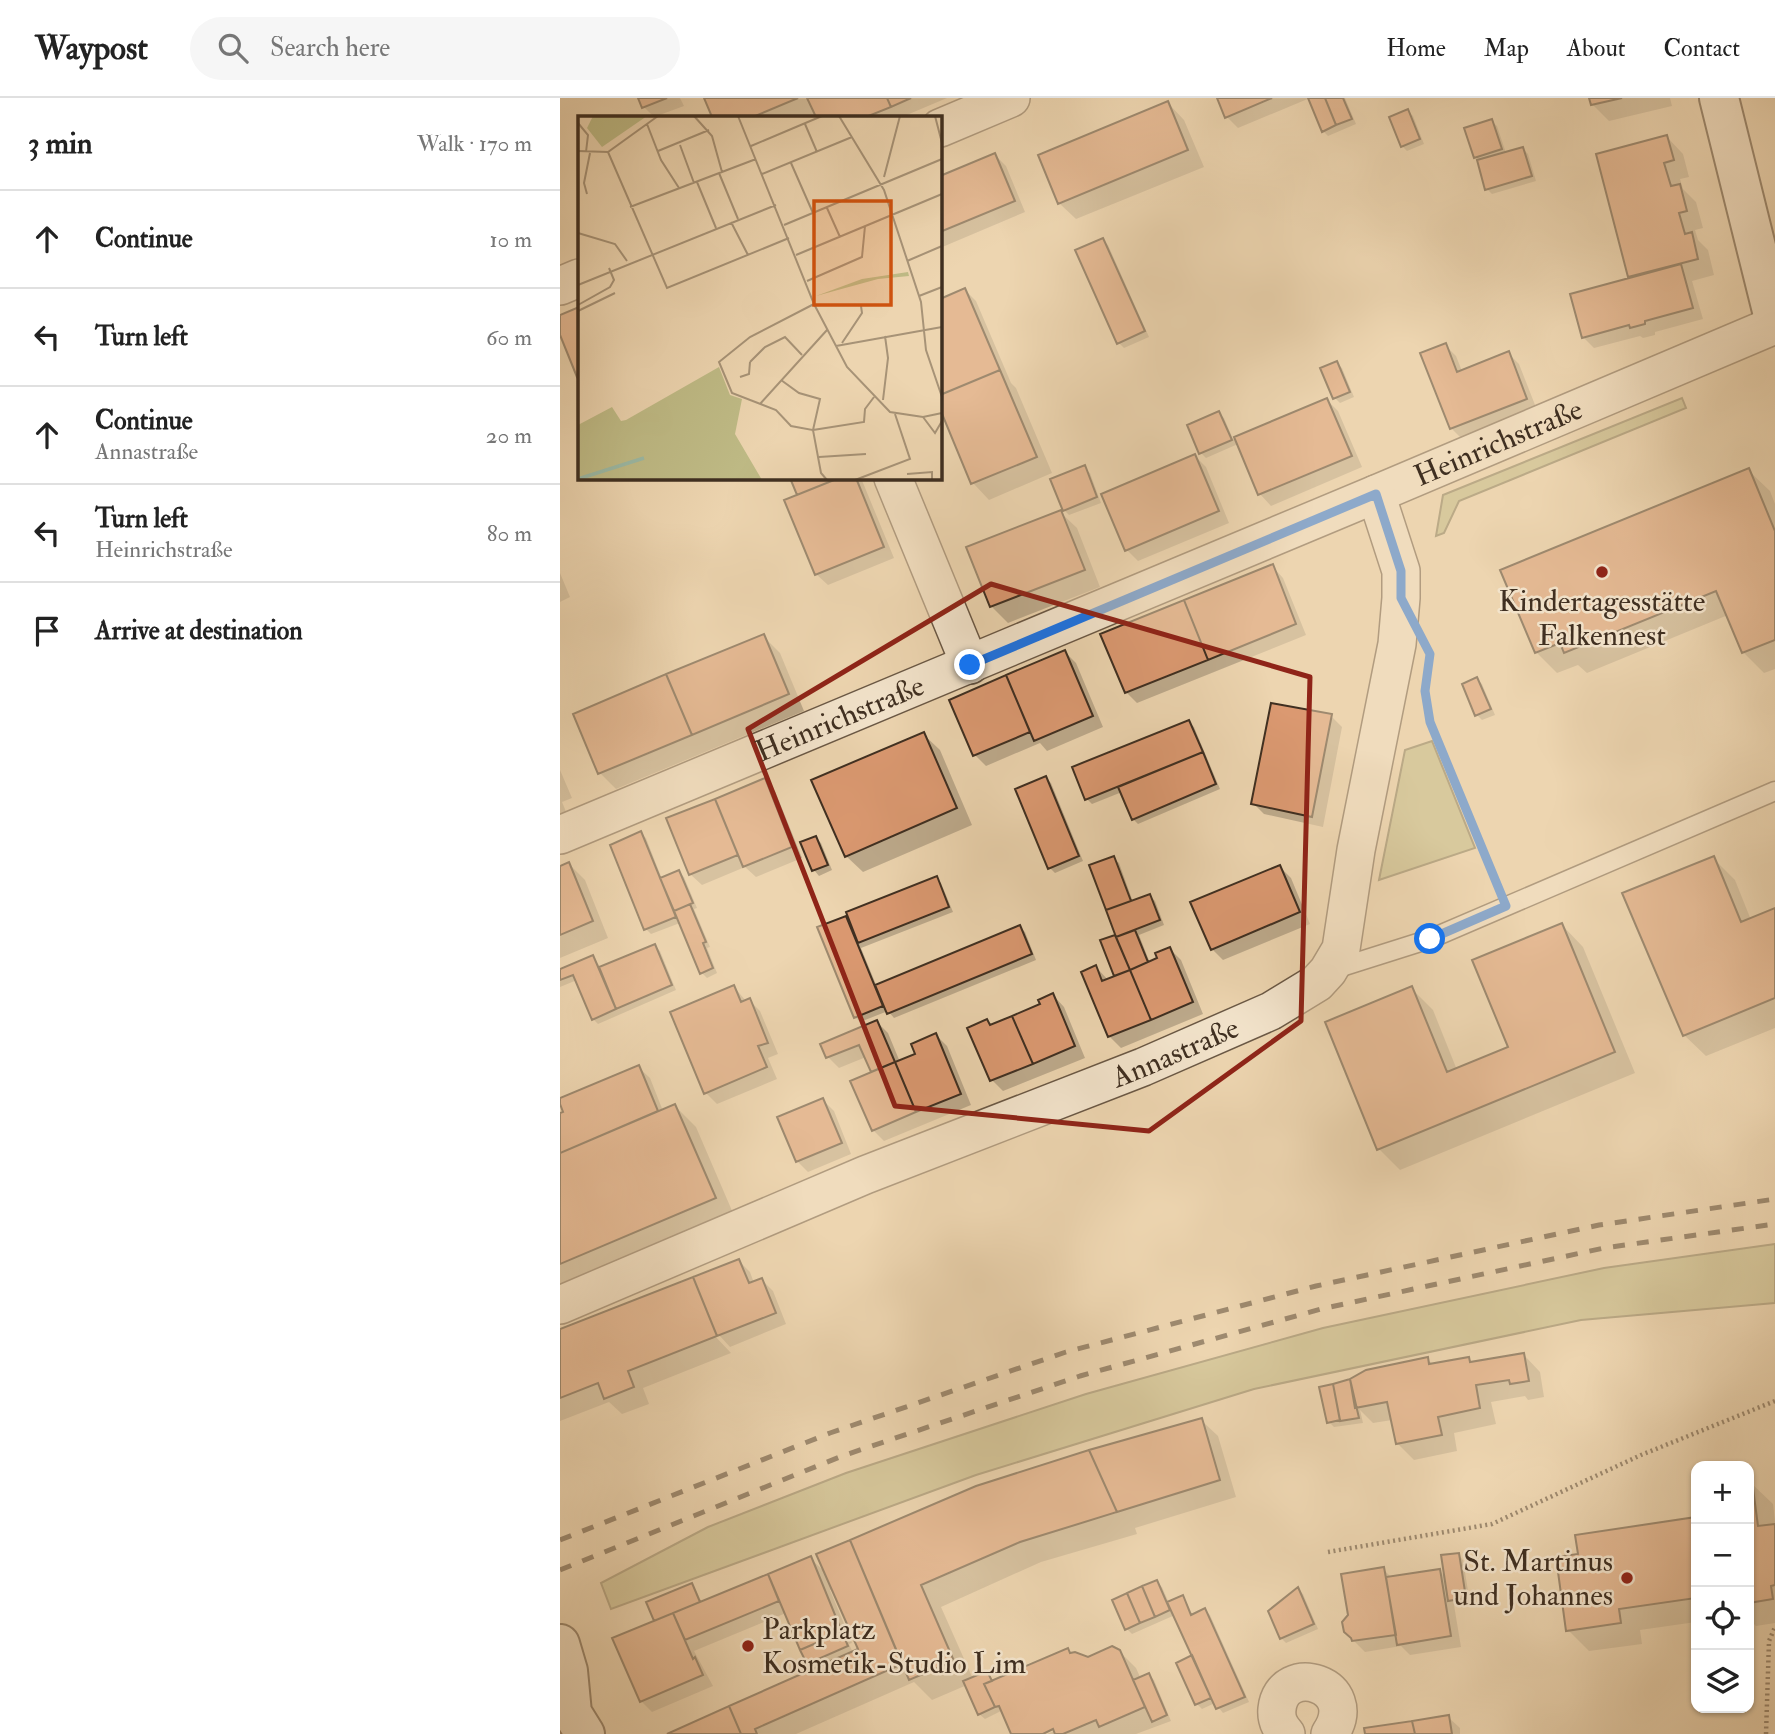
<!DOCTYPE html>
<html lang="en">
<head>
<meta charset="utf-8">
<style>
  :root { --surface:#fff; --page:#f6f6f6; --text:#222; --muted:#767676; --line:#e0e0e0 }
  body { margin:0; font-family:"IM FELL Double Pica",serif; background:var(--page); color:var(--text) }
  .controls { position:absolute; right:21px; bottom:21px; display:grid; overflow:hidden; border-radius:14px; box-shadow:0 2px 5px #0004 }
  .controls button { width:63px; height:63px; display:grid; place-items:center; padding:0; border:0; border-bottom:2px solid var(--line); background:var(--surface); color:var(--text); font:35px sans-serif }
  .stop { position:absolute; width:21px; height:21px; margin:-16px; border:5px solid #1a73e8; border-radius:50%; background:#fff }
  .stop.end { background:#1a73e8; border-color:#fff; box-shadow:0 2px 7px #0008 }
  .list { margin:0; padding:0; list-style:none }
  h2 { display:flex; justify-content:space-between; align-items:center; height:91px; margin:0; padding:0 28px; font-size:30px }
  h2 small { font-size:23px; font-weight:400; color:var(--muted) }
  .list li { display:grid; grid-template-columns:46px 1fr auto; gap:21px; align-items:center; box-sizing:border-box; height:98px; padding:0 28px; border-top:2px solid var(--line) }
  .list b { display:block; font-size:26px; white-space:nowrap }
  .list p { margin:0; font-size:23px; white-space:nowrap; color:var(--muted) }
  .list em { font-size:23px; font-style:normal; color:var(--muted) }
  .icon { flex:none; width:38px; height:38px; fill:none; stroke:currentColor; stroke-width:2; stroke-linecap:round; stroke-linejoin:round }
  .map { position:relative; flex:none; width:1215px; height:1636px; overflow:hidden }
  header { display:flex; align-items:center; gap:42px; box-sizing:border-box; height:98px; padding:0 35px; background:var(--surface); border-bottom:2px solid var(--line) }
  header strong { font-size:33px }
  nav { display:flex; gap:38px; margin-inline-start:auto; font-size:24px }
  .search { width:490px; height:63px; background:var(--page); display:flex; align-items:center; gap:18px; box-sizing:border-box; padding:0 24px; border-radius:38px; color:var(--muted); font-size:26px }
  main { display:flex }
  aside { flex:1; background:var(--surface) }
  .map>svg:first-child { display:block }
  .green { fill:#bfbb86; stroke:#7f7554; stroke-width:2 }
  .shadow { fill:#0003; fill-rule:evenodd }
  .building { fill:#db9971; stroke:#3f2f21; stroke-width:2 }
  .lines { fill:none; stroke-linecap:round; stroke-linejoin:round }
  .lane-casing { stroke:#6a5845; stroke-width:21 }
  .street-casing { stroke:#6a5845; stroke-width:40 }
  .secondary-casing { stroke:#3f2f21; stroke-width:42 }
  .path { stroke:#3f2f21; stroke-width:4.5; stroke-dasharray:2 3.5; stroke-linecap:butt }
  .lane { stroke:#f3e4cc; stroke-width:18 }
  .street { stroke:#f3e4cc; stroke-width:37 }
  .secondary { stroke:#f3e4cc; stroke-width:38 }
  .rail { stroke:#3f2f21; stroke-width:5; stroke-dasharray:12 12; stroke-linecap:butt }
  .route { stroke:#1a73e8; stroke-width:9 }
  .marked { fill:none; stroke:#8f2418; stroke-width:5; stroke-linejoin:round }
  .poi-dot { fill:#8f2418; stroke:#f3e4cc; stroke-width:2.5 }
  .labels { text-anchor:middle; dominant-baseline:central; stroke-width:5; stroke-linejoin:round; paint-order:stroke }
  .street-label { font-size:30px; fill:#3f2f21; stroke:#f3e4cc }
  .poi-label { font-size:30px; fill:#3f2f21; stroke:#f3e4cc }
  .inset-river { fill:none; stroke:#9bb9a5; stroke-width:3.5 }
  .inset-road { fill:none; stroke:#a79377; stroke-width:2 }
  .view { fill:#cf530f; fill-opacity:0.15; stroke:#cf530f; stroke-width:3.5 }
  .inset-edge { fill:none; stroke:#3f2f21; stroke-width:3.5 }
</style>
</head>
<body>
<header>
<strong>Waypost</strong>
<div class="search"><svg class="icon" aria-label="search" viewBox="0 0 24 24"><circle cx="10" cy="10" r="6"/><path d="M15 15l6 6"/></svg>Search here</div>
<nav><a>Home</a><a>Map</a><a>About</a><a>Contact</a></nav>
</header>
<main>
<aside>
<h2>3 min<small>Walk · 170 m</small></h2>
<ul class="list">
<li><svg class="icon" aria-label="ahead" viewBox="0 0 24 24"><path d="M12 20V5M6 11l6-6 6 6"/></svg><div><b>Continue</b></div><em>10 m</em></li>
<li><svg class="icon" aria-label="left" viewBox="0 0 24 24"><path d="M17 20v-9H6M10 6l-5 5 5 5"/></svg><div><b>Turn left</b></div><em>60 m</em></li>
<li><svg class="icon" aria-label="ahead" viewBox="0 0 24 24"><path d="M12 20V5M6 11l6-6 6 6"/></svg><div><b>Continue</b><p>Annastraße</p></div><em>20 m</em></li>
<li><svg class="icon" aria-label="left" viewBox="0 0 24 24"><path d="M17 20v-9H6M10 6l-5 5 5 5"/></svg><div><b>Turn left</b><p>Heinrichstraße</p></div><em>80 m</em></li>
<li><svg class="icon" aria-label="arrive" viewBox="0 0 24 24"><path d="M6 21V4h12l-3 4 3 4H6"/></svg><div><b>Arrive at destination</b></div></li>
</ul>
</aside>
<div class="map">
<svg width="1215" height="1636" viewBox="0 0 1215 1636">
  <rect width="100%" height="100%" fill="#edd5b0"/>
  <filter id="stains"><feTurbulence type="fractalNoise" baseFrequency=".00286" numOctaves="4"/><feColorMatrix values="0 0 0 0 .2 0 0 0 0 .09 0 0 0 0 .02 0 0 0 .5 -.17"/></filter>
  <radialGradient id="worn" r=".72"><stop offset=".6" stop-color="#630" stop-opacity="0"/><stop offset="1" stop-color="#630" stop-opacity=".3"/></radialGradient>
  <path class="green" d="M1122,300L1126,310L899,403L884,435L876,438L883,397Z
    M872,643L915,750L819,782L845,652Z
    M1215,1146V1205L1021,1222L694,1291L416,1377L51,1511L41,1485L148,1429L286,1375L526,1296L763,1230L1044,1170Z"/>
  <path class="shadow" d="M80,0H120L124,8L94,19L84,9Z
    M146,0H387L342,19H258L256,16L247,19H154Z
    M659,0H785L796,26L768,38L763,33L750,0L678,30L667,19Z
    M1031,0H1110L1112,8L1049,23L1033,7Z
    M608,5L624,22L644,69L516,121L499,105Z
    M848,13L853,18L864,46L847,53L842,48Z
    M931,23L937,28L946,55L963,51L968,56L976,83L932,96L927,91L919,63L915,59Z
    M1107,39L1123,56L1129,79L1120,81L1123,91L1136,104L1143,130L1135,132L1138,142L1148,152L1154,177L1132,183L1143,221L1095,234V237L1083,240L1080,238L1034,250L1023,239L1072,181L1069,178Z
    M435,57L446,68L465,114L380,150V80Z
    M543,142L548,147L589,239L564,250L559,245Z
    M405,192L416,203L451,285L456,290L492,375L429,402L413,385L380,307V203Z
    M885,247L896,258L902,273L948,255L959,266L977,312L902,341L891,330Z
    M777,265L782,270L794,299L780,305L775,300Z
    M767,302L778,313L802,369L711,408L700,396L678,346L646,360L641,355L659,315L664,320L673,341Z
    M635,358L646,369L669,425L578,463L567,452Z
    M524,370L530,375L541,405L509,417L504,412Z
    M1188,372L1210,393L1215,406V571L1204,575L1183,554L1168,517L1027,575L1018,567L997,575L976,554Z
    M232,380H301L334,460L268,487L256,476L239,398Z
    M500,414L517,430L540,489L448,525L431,508Z
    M712,468L723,480L746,537L577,605L566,594Z
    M0,475L10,499L0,504Z
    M203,538L220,555L244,613L56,691L40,675Z
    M505,554L516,565L543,629L487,653L480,645L426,668L415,657L391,603Z
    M917,581L922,586L935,617L922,622L917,617Z
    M771,618L782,629L763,729L704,716L693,705Z
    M629,624L634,629L660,691L578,726L573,721L562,694L532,706L527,701Z
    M363,636L380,652L412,727L303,774L286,758Z
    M0,672L12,700L2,704L9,721L0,724Z
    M486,680L491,685L523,763L495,775L490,770Z
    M204,682L215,693L242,760L196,779L185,769L142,787L130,776L108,721Z
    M80,735L86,740L102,781L119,774L124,779L137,810L134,811L150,849L147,850L157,875L147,880L142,875L120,825L91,836L86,831Z
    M256,740L261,745L272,772L259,778L254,772L242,745Z
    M553,760L559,765L573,804L590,798L595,803L604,827L579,837L590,865L610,851L621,862L643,916L561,950L549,938L523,875L536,869L548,882L556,879L543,843L557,838Z
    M1153,760L1175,782L1191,822L1215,812V930L1146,958L1124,937Z
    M9,766L25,782L48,840L0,860V769Z
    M720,769L731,780L750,826L663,862L652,851Z
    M376,780L381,785L393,814L301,850L317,889L460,829L465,834L476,862L334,920L328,913L300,924L295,919L260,830Z
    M1002,827L1023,849L1075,975L840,1072L819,1051L851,890L873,912L897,972L950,950Z
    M95,848L100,853L116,892L38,926L33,921L17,882L0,889V873L33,859L41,870Z
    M174,889L186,903L189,902L200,913L218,956L208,960L217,981L157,1006L146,995Z
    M493,897L504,909L525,960L443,993L432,982L427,923L432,928L482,907Z
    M317,924L328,935L340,964L357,957L376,937L387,948L411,1007L324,1043L313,1032V975L306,959L279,970L268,959Z
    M78,969L90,980L103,1013L115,1008L136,1029L176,1122L0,1196V1017Z
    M263,1002L274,1013L291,1056L248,1074L237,1063Z
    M179,1163L190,1174L194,1185L202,1182L213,1193L226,1226L170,1249L158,1236H153L171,1255L83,1290L89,1306L62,1316L49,1304L0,1323V1233Z
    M964,1257L980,1274L984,1299L968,1302L965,1298L931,1304L936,1326L894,1335L897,1353L854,1362L837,1345L832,1322L813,1325L800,1312L803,1325L774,1329L769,1324L867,1261L874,1267L908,1261L912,1265Z
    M641,1322L658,1338L676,1399L575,1430L577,1436L481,1464L381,1509L413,1581L427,1575L434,1584L512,1557L528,1561L559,1553L576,1570L581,1581L589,1577L594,1582L611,1623L576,1636H487L502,1630L500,1626L478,1636H453L441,1613L425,1621L419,1616L407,1587L372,1602L354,1584L236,1636H111L255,1572L248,1565L226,1515L134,1553L153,1588L92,1614L81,1603L97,1524L131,1487L136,1492L142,1505L250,1460L267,1476L258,1457L416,1389ZM273,1491L300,1552L293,1555L289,1546L292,1545L270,1492Z
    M1189,1385H1191L1213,1406L1215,1423V1525L1196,1528L1189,1521Z
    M1136,1421V1524L1080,1532L1082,1546L1029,1553L1008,1532L1020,1457L1017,1438Z
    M898,1456L903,1462L910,1505L894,1507L901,1549L850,1557L841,1548L805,1554L785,1534L790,1518L823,1471L832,1480L879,1472L886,1479Z
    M597,1484L602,1489L609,1505L622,1499L627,1505L633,1518L645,1512L650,1517L689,1604L663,1615L655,1605L642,1611L637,1606L634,1558L615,1517L572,1536L567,1531Z
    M738,1491L743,1496L758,1531L726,1545L721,1540Z
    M888,1619L900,1630V1636H807Z"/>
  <path class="building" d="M78,0H107L82,10Z
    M144,0H238L193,19H152Z
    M247,0H327L331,9L306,19H256Z
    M327,0H351L331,9Z
    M657,0H712L665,20Z
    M748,0H765L776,27L762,34Z
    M765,0H783L792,21L776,27Z
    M1029,0H1062L1031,7Z
    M608,3L628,52L498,106L478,57Z
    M848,11L860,41L841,49L829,19Z
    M932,21L942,51L914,60L904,30Z
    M1107,37L1114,62L1104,65L1111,88L1120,86L1127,113L1119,115L1125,136L1132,134L1138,161L1068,179L1036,56Z
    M963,49L972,78L925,92L917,62Z
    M435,55L455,103L380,134V78Z
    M543,140L585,233L557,246L515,152Z
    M1121,166L1133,210L1085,223V226L1070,230L1069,227L1022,240L1010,196Z
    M405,190L440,272L380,297V201Z
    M19,209V278L17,279L0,237V217Z
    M886,245L897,274L949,253L967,301L890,331L860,255Z
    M777,263L790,294L773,301L760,270Z
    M440,272L477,359L411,386L380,311V297Z
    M767,300L792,358L698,397L674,339Z
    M659,313L672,342L639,356L627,327Z
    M635,356L659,413L565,453L541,396Z
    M525,367L537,399L503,413L490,381Z
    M1189,370L1215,433V542L1182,555L1156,493L1004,555L1000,545L975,555L940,472Z
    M230,380H279L237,397Z
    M279,380H296L324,449L255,477L224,402Z
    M501,412L525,472L430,509L406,449Z
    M713,466L736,526L648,562L624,502Z
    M624,502L648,562L565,595L540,536Z
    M204,536L229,596L132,637L106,576Z
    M505,552L533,618L474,643L446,577Z
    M106,576L132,637L38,676L13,616Z
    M446,577L470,634L413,658L389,602Z
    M917,579L931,611L915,618L902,586Z
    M711,605L772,616L752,719L691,706Z
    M629,622L643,654L525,702L512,669Z
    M364,634L397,710L285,759L251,682Z
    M643,654L656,686L572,722L558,689Z
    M486,678L519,758L488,771L455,691Z
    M205,680L232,749L183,769L155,701Z
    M155,701L178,757L129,777L106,720Z
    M81,733L116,819L84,832L50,747Z
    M256,738L268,767L252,773L240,744Z
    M554,758L571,803L546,812L529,767Z
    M1154,758L1181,824L1215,810V900L1123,938L1062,795Z
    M9,764L33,823L0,837V768Z
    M720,767L740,814L651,852L630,804Z
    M119,772L133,805L114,813L100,780Z
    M377,778L389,809L298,845L286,814Z
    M590,796L600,822L556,839L546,812Z
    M130,806L146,844L143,845L153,870L140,876L114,813Z
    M286,818L323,908L294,920L257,829Z
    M1002,825L1055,954L817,1052L765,924L852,888L887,974L948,949L912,862Z
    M460,827L472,856L327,916L315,887Z
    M575,832L588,864L570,872L556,839Z
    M555,837L570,872L554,878L540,842Z
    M95,846L112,887L56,911L39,869Z
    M610,849L633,904L591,922L570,872L597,860L595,855Z
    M33,857L56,911L32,922L13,877L0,882V871Z
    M536,867L542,883L570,872L591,922L548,939L521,874Z
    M174,887L181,904L190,900L208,945L198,948L207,969L144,996L110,914Z
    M493,895L515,948L473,966L452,918L480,906L478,902Z
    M452,918L473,966L430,983L407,930L427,921L430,927Z
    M317,922L335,964L311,974L299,947L266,960L260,946Z
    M376,935L401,996L356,1014L335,964L355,956L351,946Z
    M335,964L356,1014L312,1033L290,983Z
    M79,967L98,1013L0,1055V1015L3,1014L0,1006V1000Z
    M263,1000L282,1045L236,1064L217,1019Z
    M115,1006L156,1100L0,1166V1055Z
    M179,1161L189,1185L202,1180L216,1215L157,1238L133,1179Z
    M133,1179L157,1238L68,1273L74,1289L44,1301L38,1285L0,1300V1231Z
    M964,1255L969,1283L950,1286L949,1282L916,1287L920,1310L878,1319L882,1337L836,1346L827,1304L795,1310L790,1281L806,1272L868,1259L869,1266L909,1259L910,1264Z
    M790,1281L799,1320L780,1323L773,1286Z
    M773,1286L780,1322L767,1325L759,1289Z
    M642,1320L660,1382L557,1414L529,1352Z
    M529,1352L557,1414L460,1444L361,1487L394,1563L349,1582L290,1442L416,1388Z
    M1192,1383L1198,1428L1215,1426V1487L1211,1488L1213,1501L1189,1505V1384Z
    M1136,1419V1500L1059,1511L1061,1525L1006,1533L996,1459L1018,1456L1015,1437Z
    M290,1442L342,1566L195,1631L197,1636H181L169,1608L298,1551L256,1456Z
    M899,1455L906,1500L888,1503L881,1457Z
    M251,1458L282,1534L240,1552L208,1476Z
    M824,1469L836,1537L792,1543L791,1540L784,1534L782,1524L788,1517L781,1476Z
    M880,1471L891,1538L837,1547L826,1479Z
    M208,1476L219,1503L125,1542L113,1515Z
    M597,1482L610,1512L595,1519L582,1488Z
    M132,1485L140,1504L94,1523L86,1504Z
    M582,1488L595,1519L580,1525L567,1495Z
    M738,1489L754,1526L720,1541L708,1513Z
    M567,1495L580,1525L565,1532L552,1502Z
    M623,1497L631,1517L645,1510L685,1599L656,1611L607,1504Z
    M113,1515L133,1561L135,1559L143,1577L80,1604L52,1540Z
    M282,1534L288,1548L247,1566L240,1552Z
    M552,1548L560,1552L585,1609L539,1629L536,1622L503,1636H495L493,1631L483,1636H451L439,1608L435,1609L424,1586L508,1550L510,1555L515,1554L528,1559Z
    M632,1557L651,1600L635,1607L616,1565Z
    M427,1573L432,1583L424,1586L435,1609L418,1617L403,1583Z
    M589,1575L607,1617L592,1624L573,1582Z
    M169,1608L181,1636H107Z
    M889,1617L892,1636H855L852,1623Z
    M852,1623L855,1636H805L804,1630Z"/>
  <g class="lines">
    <g class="lane-casing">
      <path id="lane" d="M772,872L870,841L1215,693"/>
    </g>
    <g class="street-casing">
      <g id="street">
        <path d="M380,30L451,0"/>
        <path d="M0,188L19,180"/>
        <path d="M333,380L410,567"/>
        <path id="s1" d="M0,737L816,396L1215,227"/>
        <path id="s2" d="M0,1207L305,1077L583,969L711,913L757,885L768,873L781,851L796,752L837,546L841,500V473L816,396"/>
        <path d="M726,1636C719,1628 716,1621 717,1611C722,1562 803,1586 770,1636"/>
      </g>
    </g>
    <g class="secondary-casing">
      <path id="secondary" d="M1159,0L1215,225
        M0,1546L8,1573L12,1615L25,1636"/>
    </g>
    <path class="path" d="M866,601L870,624L935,782
      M768,1454L932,1426L1081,1357L1215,1303
      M1206,1636L1209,1543L1215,1529"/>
    <use href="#lane" class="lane"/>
    <use href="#street" class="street"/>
    <use href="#secondary" class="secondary"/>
    <path class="rail" d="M0,1442L270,1335L506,1254L756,1188L1039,1127L1215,1101
      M0,1472L282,1358L520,1278L761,1211L1044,1150L1215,1126"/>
  </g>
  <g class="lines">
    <path class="route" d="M410,567L816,396L841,473V500L870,556L865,593L870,624L946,808L870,841"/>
  </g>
  <path d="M0 0H1215V1636H0ZM431,486L750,579L741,923L589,1033L335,1008L188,631Z" fill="#edd5b0" fill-opacity=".55" fill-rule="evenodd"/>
  <path class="marked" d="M431,486L750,579L741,923L589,1033L335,1008L188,631Z"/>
  <g class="poi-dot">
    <circle cx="1042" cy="474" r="7"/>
    <circle cx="1067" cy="1480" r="7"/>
    <circle cx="188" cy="1548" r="7"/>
  </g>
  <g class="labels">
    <g class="street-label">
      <text stroke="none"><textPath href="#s1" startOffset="1017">Heinrichstraße</textPath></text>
      <text stroke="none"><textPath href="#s1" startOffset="303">Heinrichstraße</textPath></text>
      <text stroke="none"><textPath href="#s2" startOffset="665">Annastraße</textPath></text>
    </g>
    <g class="poi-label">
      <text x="1042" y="503">Kindertagesstätte<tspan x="1042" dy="34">Falkennest</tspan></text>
      <text x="1053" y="1463" text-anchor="end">St. Martinus<tspan x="1053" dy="34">und Johannes</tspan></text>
      <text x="202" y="1531" text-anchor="start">Parkplatz<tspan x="202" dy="34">Kosmetik-Studio Lim</tspan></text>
    </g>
  </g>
  <g transform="translate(18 18)">
    <rect width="364" height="364" fill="#edd5b0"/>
    <path d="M15,0H69L24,31L9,12ZM330,156L331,160L300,163L238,180L284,163ZM141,251L152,279L164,283L157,318L184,364H0V309L34,291L43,305L48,304Z" fill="#bfbb86"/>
    <path class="inset-river" d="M0,363L66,342"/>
    <path class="inset-road" d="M116,0L134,20L144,56M160,0L236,188L269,251L312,296L345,301L364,297M261,0L306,74L343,186L348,234L364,281M357,0L364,27M0,7L10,19L8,36M69,8L83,44L101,72M227,8L239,36M102,29L116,67M173,30L244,0M0,35L30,36L80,0M80,35L131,14M30,36L89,172L211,122M213,47L235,97M141,57L160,103M184,58L274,21M306,61L322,0M119,66L138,112M9,78L6,67L12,37M52,91L178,43M249,92L262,121M153,106L170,139M206,109L364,43M0,117L37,128L49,145M218,139L364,78M329,145L364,130M229,165L284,141L287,110M0,169L198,89M341,180L364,171M236,188L172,221L141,246L154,277L198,294L213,310L235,314L243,357L249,364M0,189L32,171L36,164L31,152M0,195L37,177M264,227L284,197L283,190M258,230L364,211M172,246L187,231L207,221L224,239M162,261L171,258L172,246M203,264L221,277L242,283L235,314L286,306L287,293L296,281M305,284L310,242L307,220M182,288L249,214M345,301L357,317L364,305M241,341L288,338M329,358L354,356V364M277,364L332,343L317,298"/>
    <path class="view" d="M236,85H313V189H236Z"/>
    <rect width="364" height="364" class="inset-edge"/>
  </g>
  <rect width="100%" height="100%" filter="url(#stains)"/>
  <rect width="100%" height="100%" fill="url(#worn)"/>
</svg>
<div class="controls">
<button>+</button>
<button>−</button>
<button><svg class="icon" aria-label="locate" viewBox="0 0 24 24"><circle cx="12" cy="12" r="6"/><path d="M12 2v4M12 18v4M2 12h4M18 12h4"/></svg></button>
<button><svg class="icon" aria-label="layers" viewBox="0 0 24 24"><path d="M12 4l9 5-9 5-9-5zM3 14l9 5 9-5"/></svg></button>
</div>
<div class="stop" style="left:870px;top:841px"></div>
<div class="stop end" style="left:410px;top:567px"></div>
</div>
</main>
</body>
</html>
